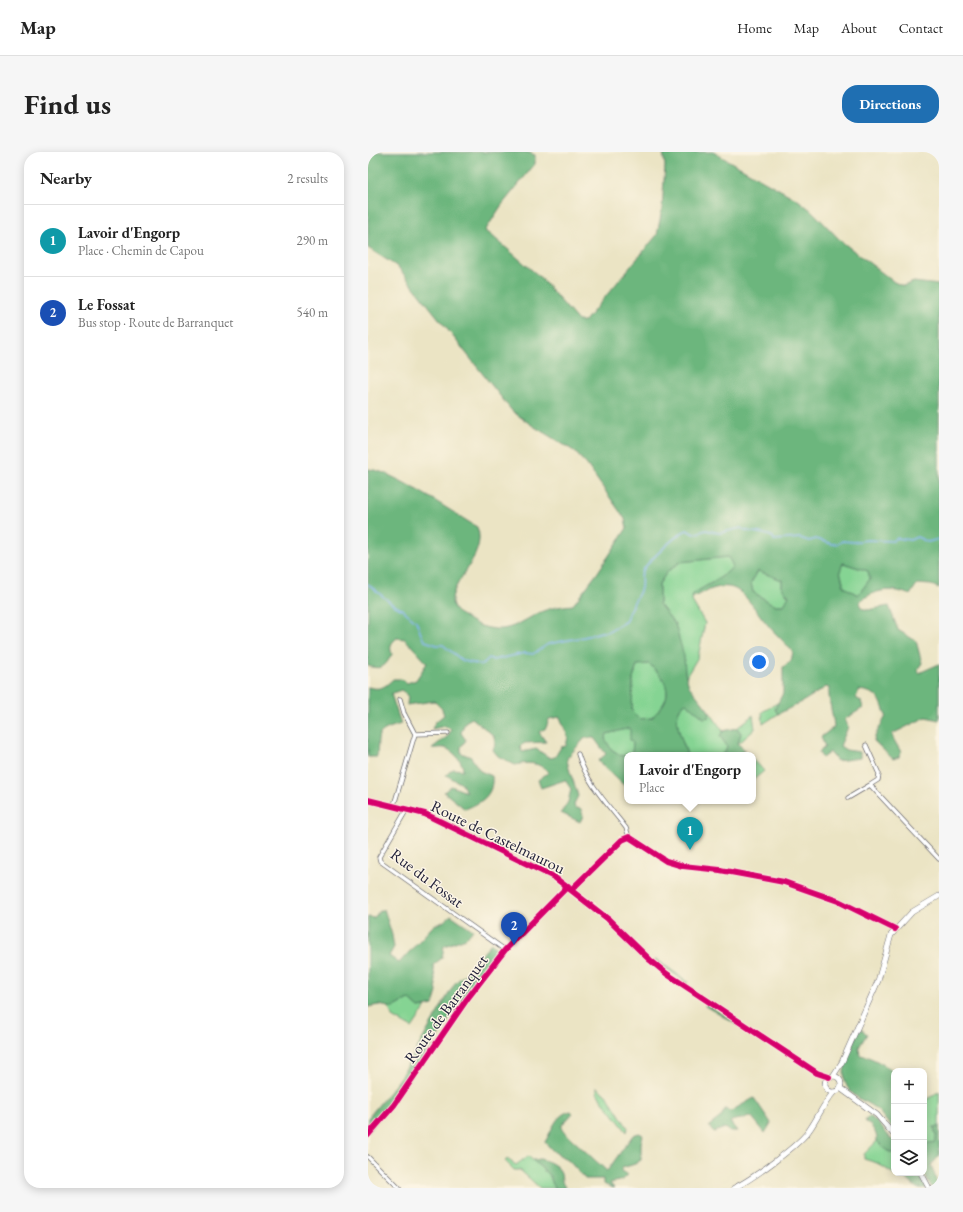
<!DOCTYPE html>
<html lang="en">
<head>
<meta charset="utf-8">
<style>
  :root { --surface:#fff; --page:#f6f6f6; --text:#222; --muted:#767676; --line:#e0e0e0; --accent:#1f6fb2 }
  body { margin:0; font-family:"EB Garamond",serif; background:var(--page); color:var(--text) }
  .controls { position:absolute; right:12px; bottom:12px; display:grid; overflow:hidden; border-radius:8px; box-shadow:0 2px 10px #0003 }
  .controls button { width:36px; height:36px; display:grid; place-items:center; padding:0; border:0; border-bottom:1px solid var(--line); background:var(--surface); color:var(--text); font:20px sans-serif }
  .you { position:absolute; left:391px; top:510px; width:14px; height:14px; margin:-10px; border:3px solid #fff; border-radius:50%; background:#1a73e8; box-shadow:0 0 0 6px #1a73e833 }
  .badge { display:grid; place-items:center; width:26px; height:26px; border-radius:50%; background:var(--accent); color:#fff; font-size:13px; font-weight:700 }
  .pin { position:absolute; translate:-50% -33px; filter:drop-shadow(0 1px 2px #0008) }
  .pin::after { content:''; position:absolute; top:21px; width:14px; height:12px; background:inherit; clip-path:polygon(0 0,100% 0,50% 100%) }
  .popup { position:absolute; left:256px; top:600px; width:132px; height:52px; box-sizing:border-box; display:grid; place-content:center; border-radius:8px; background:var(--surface); filter:drop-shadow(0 1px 3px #0005); font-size:13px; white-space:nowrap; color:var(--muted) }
  .popup b { font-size:15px; color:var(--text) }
  .popup::after { content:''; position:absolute; left:50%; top:100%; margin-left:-8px; border:8px solid transparent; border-top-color:var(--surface) }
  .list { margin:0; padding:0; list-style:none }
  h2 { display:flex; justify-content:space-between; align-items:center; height:52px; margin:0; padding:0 16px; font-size:17px }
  h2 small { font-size:13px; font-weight:400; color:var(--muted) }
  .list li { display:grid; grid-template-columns:26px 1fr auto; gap:12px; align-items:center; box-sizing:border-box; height:72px; padding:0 16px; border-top:1px solid var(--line) }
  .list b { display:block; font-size:15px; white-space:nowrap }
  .list p { margin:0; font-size:13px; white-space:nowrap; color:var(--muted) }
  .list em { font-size:13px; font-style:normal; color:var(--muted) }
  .icon { flex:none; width:22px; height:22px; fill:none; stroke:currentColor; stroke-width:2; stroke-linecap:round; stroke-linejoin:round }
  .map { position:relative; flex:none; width:571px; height:1036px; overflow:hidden; border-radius:16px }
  header { display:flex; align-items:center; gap:24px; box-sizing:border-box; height:56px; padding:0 20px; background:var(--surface); border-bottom:1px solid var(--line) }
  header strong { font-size:19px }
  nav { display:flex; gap:22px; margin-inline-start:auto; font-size:14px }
  .intro { display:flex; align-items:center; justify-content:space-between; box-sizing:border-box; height:96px; padding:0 24px }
  h1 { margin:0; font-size:28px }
  .button { padding:10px 18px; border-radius:16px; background:var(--accent); color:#fff; font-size:14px; font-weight:700 }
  main { display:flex; gap:24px; padding:0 24px }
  aside { flex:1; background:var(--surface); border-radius:16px; box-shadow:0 2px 10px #0003 }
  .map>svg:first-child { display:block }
  .green { fill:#85d493; stroke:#547b67 }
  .forest { fill:#6cb67d; stroke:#476c5c; fill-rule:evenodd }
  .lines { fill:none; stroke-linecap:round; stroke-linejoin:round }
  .stream { stroke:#7fb3ed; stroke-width:1.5 }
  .street-casing { stroke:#68666b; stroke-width:5 }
  .secondary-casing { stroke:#68666b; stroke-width:6 }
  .street { stroke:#fff; stroke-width:3.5 }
  .secondary { stroke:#fff; stroke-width:5 }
  .cycleway-casing { stroke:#fcf5e5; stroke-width:8 }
  .cycleway { stroke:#d6006c; stroke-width:6 }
  .labels { text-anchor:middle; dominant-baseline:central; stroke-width:3; stroke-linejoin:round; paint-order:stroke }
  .street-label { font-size:16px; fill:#22223b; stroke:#fcf5e5 }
</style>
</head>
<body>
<header>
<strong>Map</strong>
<nav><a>Home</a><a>Map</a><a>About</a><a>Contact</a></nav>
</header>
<div class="intro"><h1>Find us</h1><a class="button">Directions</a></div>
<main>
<aside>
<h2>Nearby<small>2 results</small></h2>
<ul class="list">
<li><span class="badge" style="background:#0f9aa8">1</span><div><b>Lavoir d'Engorp</b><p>Place · Chemin de Capou</p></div><em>290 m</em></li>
<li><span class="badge" style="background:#1a4fb4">2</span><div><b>Le Fossat</b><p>Bus stop · Route de Barranquet</p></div><em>540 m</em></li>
</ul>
</aside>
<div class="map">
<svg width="571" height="1036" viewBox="0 0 571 1036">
  <rect width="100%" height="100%" fill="#fcf5e5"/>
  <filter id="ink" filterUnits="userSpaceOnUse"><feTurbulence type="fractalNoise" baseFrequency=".025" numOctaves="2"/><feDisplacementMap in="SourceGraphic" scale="8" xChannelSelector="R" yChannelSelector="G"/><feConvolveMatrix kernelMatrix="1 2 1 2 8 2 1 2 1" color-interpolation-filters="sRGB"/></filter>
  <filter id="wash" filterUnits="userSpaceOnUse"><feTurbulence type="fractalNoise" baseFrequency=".012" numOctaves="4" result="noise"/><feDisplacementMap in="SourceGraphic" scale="16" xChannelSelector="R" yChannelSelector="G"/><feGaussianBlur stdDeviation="0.9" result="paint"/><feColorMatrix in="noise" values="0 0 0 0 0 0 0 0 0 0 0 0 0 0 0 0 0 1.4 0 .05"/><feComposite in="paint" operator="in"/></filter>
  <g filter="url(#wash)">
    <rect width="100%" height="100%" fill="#ebe4c4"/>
    <path class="green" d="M360,405L365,414C355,427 338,433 325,442L324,449L337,471L330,505L318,525L307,472L291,452V432L299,420L312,410Z
      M475,411L500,419L502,427L490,443L476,435L472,419Z
      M390,419L414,428V436L421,445L416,453H406L385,440L383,431Z
      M281,512C294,523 306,538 294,554C291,559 287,561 284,566L272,567L264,560L265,527L269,513Z
      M411,550L407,557L410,562L395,572L394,560Z
      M318,551L336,566L341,565V559L355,579L352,584L359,594L357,600L353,603H319C315,588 300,562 318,551Z
      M385,563L387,577L370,592L373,581L369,576Z
      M262,575L265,591L264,601L254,604L243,597L237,587L239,582Z
      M385,607L396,619L385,628Z
      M288,807L320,830L319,831L287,808Z
      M41,847L51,856L58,855L44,876L25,865L20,855L25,856Z
      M229,935L240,945L260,976L259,980L231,944L229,940Z
      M571,939V975H566L568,984L567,990L556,992L557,959L556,950Z
      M509,989L518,998L526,1002V1021H535V1024L526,1022L509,1011L496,1007V1002Z
      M160,1004L182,1024L186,1036H172L152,1018H146L137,1009L139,1007L148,1013Z"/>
    <path class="forest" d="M0,0H159L167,3V12L133,54L117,79L122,82L172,125L210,169H217L289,83L294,57L297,14L295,0H345L430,48L444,59L473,89L526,130L535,134L546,130L571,133V436L563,433L549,432L542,443C524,435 508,437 492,449L493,456L500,458L521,454L530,478L548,489L554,511L550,517L551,521L571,512V568L558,565L524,582L526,588L533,600L531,605L525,607L506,589C507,581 514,572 518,564C512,546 511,541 491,538L488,546L493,549L495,556L477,567L480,575L472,594L478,598L492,600V606L469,609L462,600L454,606L451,600L457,595L453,585L466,575C465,561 460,550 461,536L458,535L434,550L410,562L407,557L415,541V515L423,509L425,500C417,490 407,482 399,472C372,439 369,422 324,446L325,442C338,433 355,427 365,414L360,405L312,410L299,420L291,432V452L307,472L316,504L317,521L321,534L341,559V565L336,566L318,551C300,561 315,588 319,603H259V636L230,609L238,602L226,586H217L199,606C200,619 207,631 210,644L206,652L207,656L213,657L215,664L212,670L193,661L200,650L203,637L197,628L173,636L170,628L181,620C171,610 160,610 147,613L130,604L125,598L127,592L126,584L104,566L97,570L93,581L98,588L93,595V601L103,605L112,619L124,624C126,643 113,651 97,657L76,640L83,634L98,640L94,632L78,623L85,617L95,618C95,610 86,599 77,596C73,595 68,597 64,596L80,584L83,577L77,574L64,577L67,570L76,563L74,557L66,549L39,553L40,543L33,538L23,542L33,572C6,580 11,582 9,605H0V535C12,538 16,536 25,527H33L39,531L48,528L59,511L37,487L29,486C23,491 21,494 24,502C17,515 14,518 0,514V317C22,317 87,362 109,375C122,406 71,437 87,458C89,461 94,463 97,465C109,473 113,475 127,477C145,479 160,465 175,459C185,455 195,454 205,453L230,420L259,376L257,367L219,313L206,299L165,274L144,259L30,115L0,96ZM475,411L500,419L502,427L490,443L476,435L472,419ZM390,419L414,428V436L421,444L416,453H406L385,440L383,431ZM281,512C294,523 306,538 294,554C291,559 287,561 284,566L272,567L264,559L265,527L269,513ZM192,565L200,585L198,594L193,595L187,605L182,606L168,597L154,600L152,594L157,591L178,590L171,580L178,576L181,567ZM262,576V588L265,591L264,601L254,604L243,597L237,587L239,582Z
      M369,576L373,581L370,592L377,598L369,603H353L357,600L359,594L352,584L355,579Z
      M16,757L24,783L26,795L21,804L31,811L66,773L75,770L83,763L105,778L98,786L76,794L74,806L65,813L69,840L65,853L51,856L41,847L25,856L11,853L0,855V765L6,766L11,759Z
      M123,791L132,800L102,836L34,937L0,980V966L31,928L87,831L103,817Z
      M338,852L372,873L371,874L337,854Z
      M492,876L499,882L491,895L492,903C504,905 512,911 523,917C527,926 528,942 524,951L526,955V979C520,972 515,963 508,957C501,951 491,948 485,942C465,924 484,894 492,876Z
      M386,946L403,971L397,981L384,965L380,964C374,969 368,966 362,970L369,979H362L357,976L346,980L341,974L353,965L357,957L363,959Z
      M203,959L205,961L194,973V978L239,1019L265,983L271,981L275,983L273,991V1008L267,1012L254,1016V1019L259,1022L255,1028L242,1031L246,1036L235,1032V1027H217L201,1009L185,999L177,990C184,979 187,962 203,959Z
      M501,964L509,970L526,990V1002L518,998L509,989C509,980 504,974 497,969Z
      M566,975H571V1004L563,1013L571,1036H564L556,1021V992L567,990L568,984Z
      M172,1007C180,1009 190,1013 193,1021C194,1027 193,1031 198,1036H186L182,1024L165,1008Z
      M535,1021H549L559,1036H549L535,1024Z"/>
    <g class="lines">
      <path class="stream" d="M0,432L24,452L35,458L48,469L54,485L57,489L69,493H75L95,509L114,513L121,506L125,508L157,501L165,502L180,492L216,485L233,480H239L258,469C260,457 267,450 272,439C275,433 272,426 274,420C278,411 309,382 319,378L326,382L338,378L351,381L373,376C381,382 393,379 405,385L406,388L432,386L441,389L448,387L464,392H470L474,389L486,390L499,388L525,389L529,386L542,388L549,385L560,390L571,387"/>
    </g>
  </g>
  <g filter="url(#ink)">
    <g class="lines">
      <g class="street-casing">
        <path id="street" d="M47,582L80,581
          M498,593L511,622L510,628L502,633L571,707
          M210,602C218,630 241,654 258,676L261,685
          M480,646L502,633
          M26,653L47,582L36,561L32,547
          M39,657L11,705L12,709L137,798
          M204,737L254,688L261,685L298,709L315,714L352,718L416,730L470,749L527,777
          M0,983L26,953L99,847L137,798L200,734
          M0,1005L31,1036"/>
      </g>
      <g class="secondary-casing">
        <path id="secondary" d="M0,648L57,662L186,725L240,767L282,808L299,822L449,921L461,925
          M457 932a8 8 0 1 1 16 0a8 8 0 1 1-16 0Z
          M465,924L474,910L510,829L523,783L544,760L571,744
          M472,936L509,963L526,983
          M553,1021L561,1036
          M366,1036C383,1028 433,992 442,977C451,964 455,952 466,940"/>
      </g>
      <use href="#street" class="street"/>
      <use href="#secondary" class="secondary"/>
      <g class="cycleway-casing">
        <path id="cycleway" d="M0,648L57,662L186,725L240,767L282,808L299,822L449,921L461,925
          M204,737L254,688L261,685L298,709L315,714L352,718L416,730L470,749L527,777
          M0,983L26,953L99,847L137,798L200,734"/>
      </g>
      <use href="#cycleway" class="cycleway"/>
    </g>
  </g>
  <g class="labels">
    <g class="street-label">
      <text transform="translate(130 685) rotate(26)">Route de Castelmaurou</text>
      <text transform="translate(59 726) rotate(37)">Rue du Fossat</text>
      <text transform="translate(78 857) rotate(-54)">Route de Barranquet</text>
    </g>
  </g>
</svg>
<div class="controls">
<button>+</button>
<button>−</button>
<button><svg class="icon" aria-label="layers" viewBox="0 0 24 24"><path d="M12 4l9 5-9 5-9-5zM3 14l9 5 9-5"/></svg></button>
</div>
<div class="you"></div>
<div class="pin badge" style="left:322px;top:698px;background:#0f9aa8">1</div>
<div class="popup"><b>Lavoir d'Engorp</b>Place</div>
<div class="pin badge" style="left:146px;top:793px;background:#1a4fb4">2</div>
</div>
</main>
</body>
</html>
